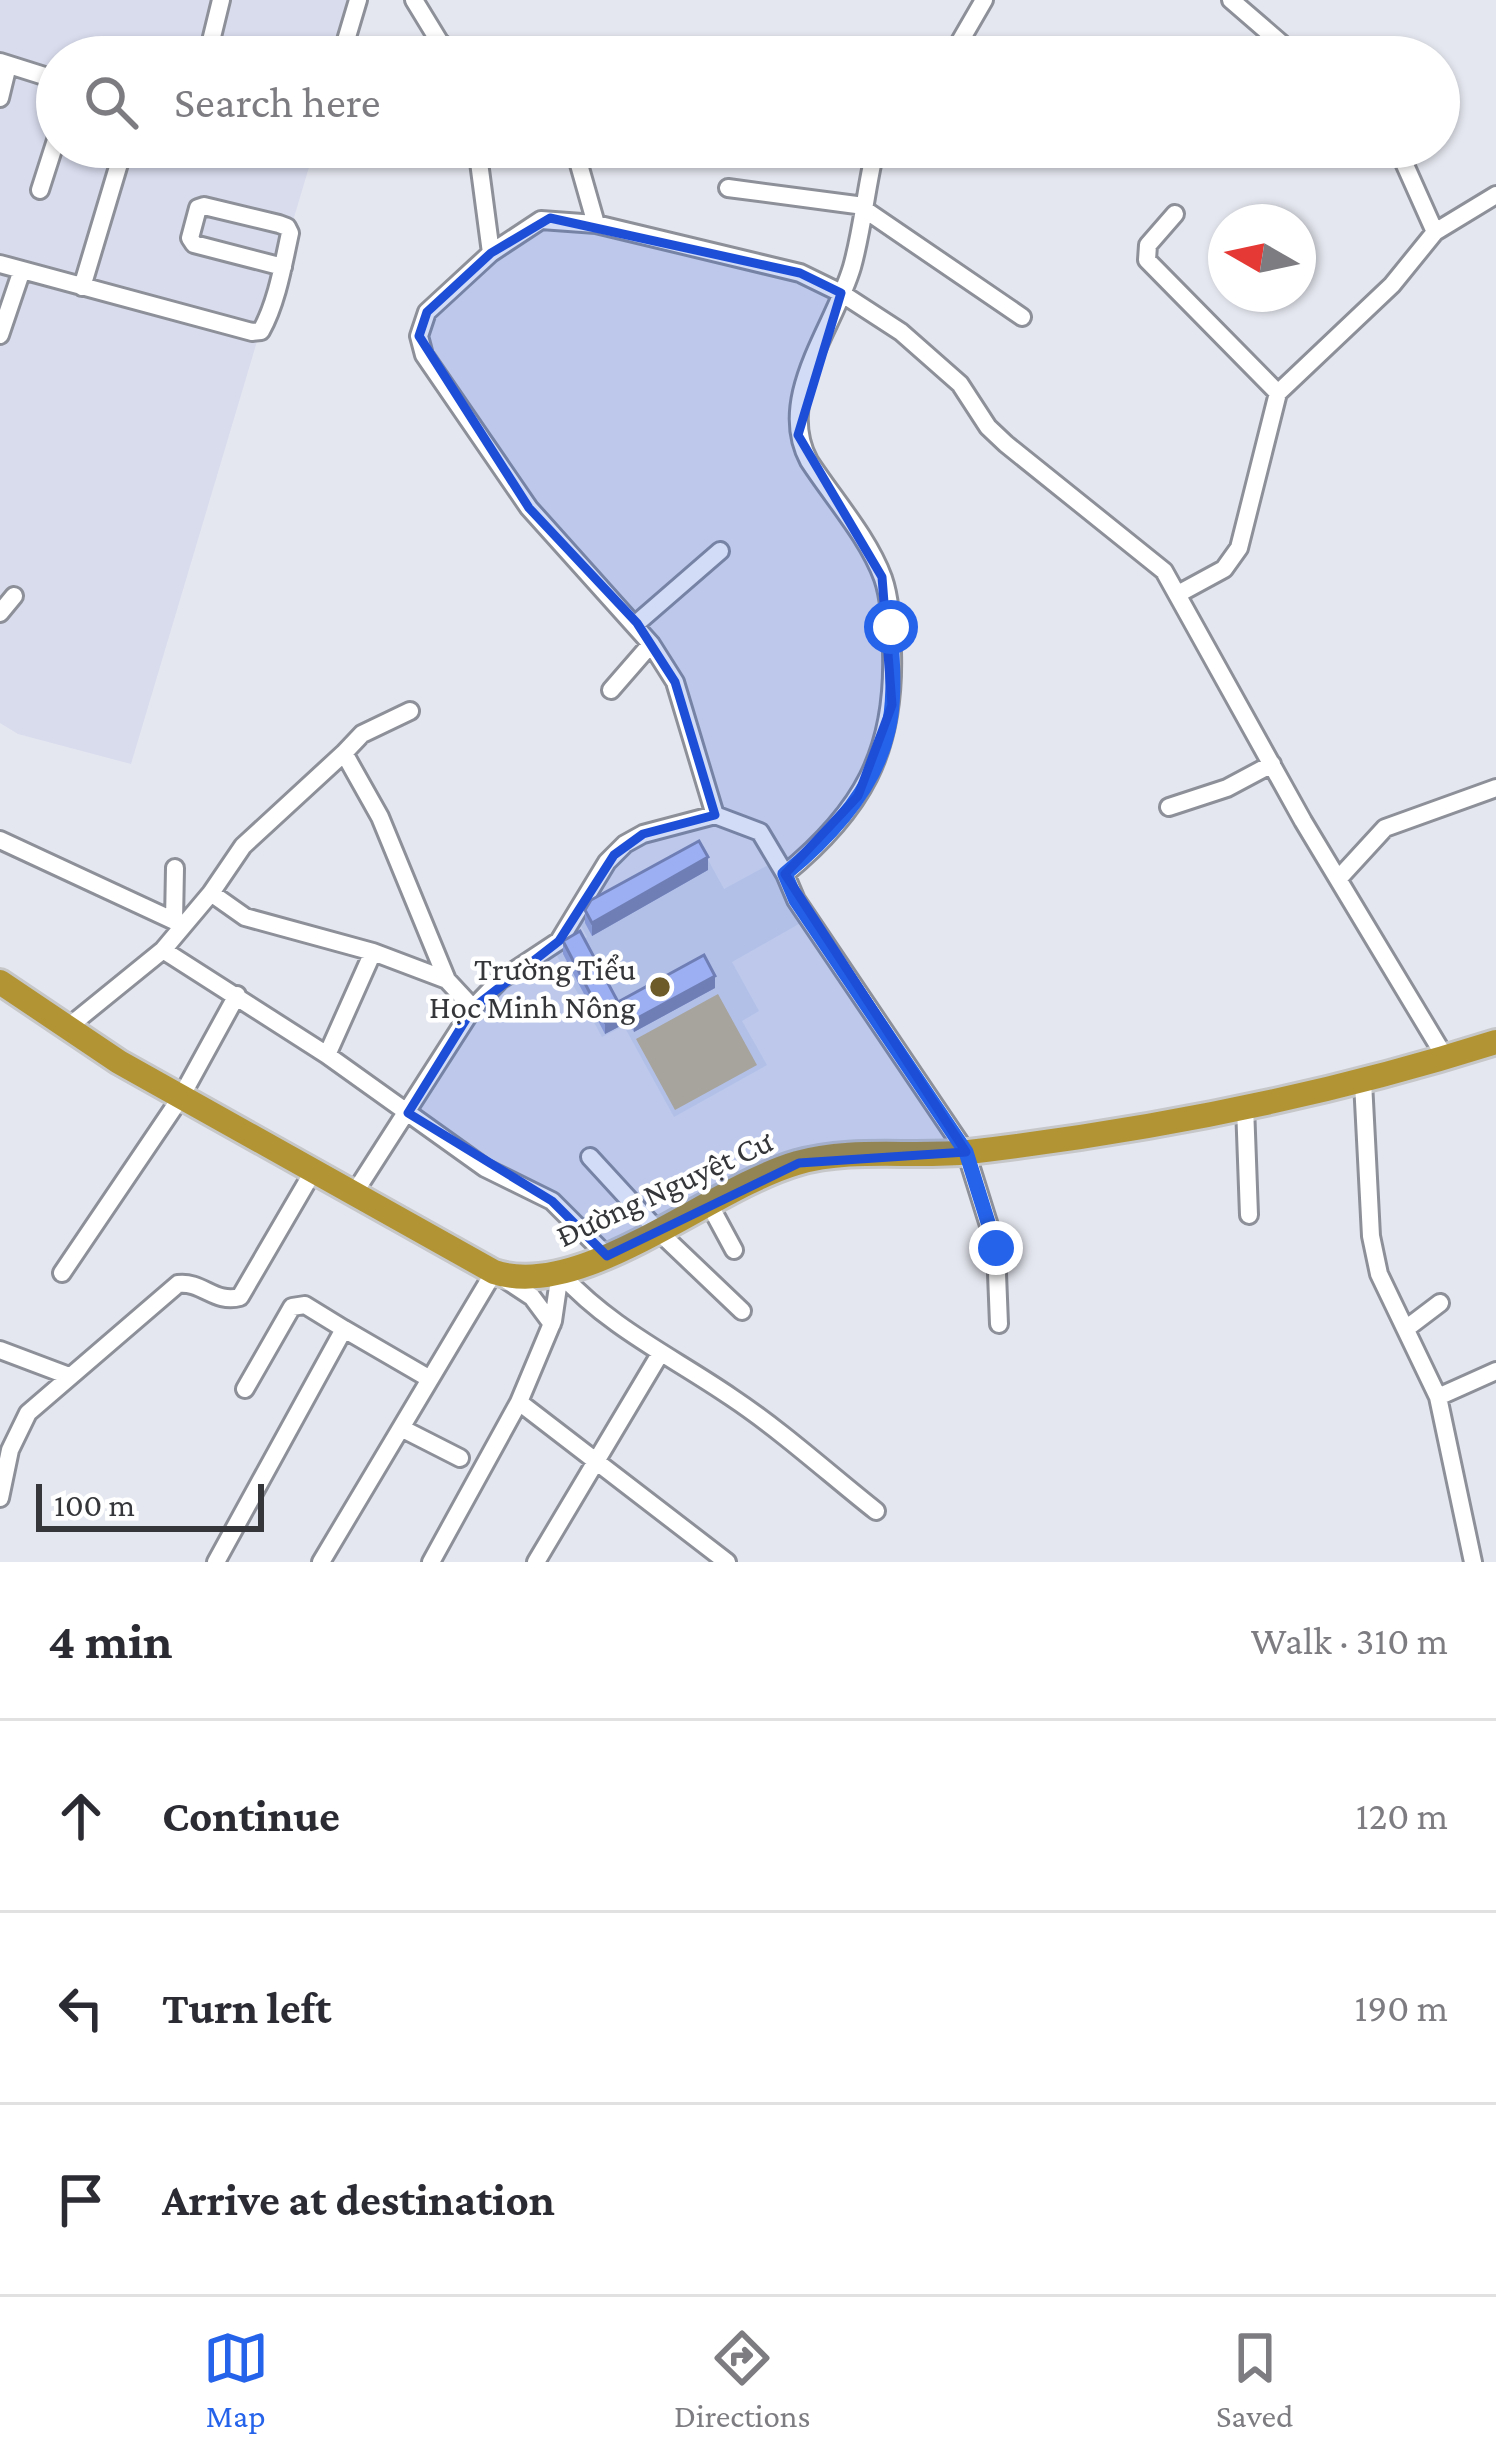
<!DOCTYPE html>
<html lang="en">
<head>
<meta charset="utf-8">
<style>
  :root { --surface:#fff; --page:#f2f2f3; --text:#2b2b33; --muted:#7c7c81; --line:#e1e1e2; --accent:#2563eb }
  body { margin:0; font-family:"Crimson Pro",serif; background:var(--page); color:var(--text) }
  .compass { position:absolute; left:1208px; top:204px; width:108px; height:108px; border-radius:50%; background:var(--surface); box-shadow:0 3px 9px #0004; rotate:279deg }
  .scale { position:absolute; left:36px; bottom:30px; width:228px; box-sizing:border-box; padding-left:12px; border:6px solid #353639; border-top:0; font-size:33px; line-height:42px; white-space:nowrap; color:#353639; -webkit-text-stroke:9px #fff; paint-order:stroke }
  .stop { position:absolute; width:36px; height:36px; margin:-27px; border:9px solid #2563eb; border-radius:50%; background:#fff }
  .stop.end { background:#2563eb; border-color:#fff; box-shadow:0 3px 12px #0008 }
  .list { margin:0; padding:0; list-style:none }
  h2 { display:flex; justify-content:space-between; align-items:center; height:156px; margin:0; padding:0 48px; font-size:51px }
  h2 small { font-size:39px; font-weight:400; color:var(--muted) }
  .list li { display:grid; grid-template-columns:78px 1fr auto; gap:36px; align-items:center; box-sizing:border-box; height:192px; padding:0 48px; border-top:3px solid var(--line) }
  .list b { display:block; font-size:45px; white-space:nowrap }
  .list em { font-size:39px; font-style:normal; color:var(--muted) }
  .icon { flex:none; width:66px; height:66px; fill:none; stroke:currentColor; stroke-width:2; stroke-linecap:round; stroke-linejoin:round }
  .map { position:relative; flex:none; width:1496px; height:1562px; overflow:hidden }
  .search { position:absolute; background:var(--surface); box-shadow:0 3px 9px #0004; left:36px; right:36px; top:36px; height:132px; display:flex; align-items:center; gap:30px; box-sizing:border-box; padding:0 42px; border-radius:66px; color:var(--muted); font-size:45px }
  .sheet { height:732px; background:var(--surface) }
  nav { display:flex; justify-content:space-around; align-items:center; box-sizing:border-box; height:168px; border-top:3px solid var(--line); background:var(--surface); font-size:33px; color:var(--muted) }
  nav a { display:grid; justify-items:center; gap:6px }
  nav .on { color:var(--accent) }
  .map>svg:first-child { display:block }
  .built { fill:#d8dced }
  .green { fill:#c9ba8e }
  .lines { fill:none; stroke-linecap:round; stroke-linejoin:round }
  .minor-casing { stroke:#8e9099; stroke-width:22 }
  .highway-casing { stroke:#c6c7c8; stroke-width:30 }
  .minor { stroke:#fff; stroke-width:16 }
  .highway { stroke:#b29434; stroke-width:24 }
  .wall { fill:#a2abd6 }
  .shaded-wall { fill:#848bae }
  .building { fill:#bcc7f9; stroke:#848bae; stroke-width:3 }
  .route { stroke:#2563eb; stroke-width:15 }
  .marked { fill:#1d4ed8; fill-opacity:0.2; stroke:#1d4ed8; stroke-width:9; stroke-linejoin:round }
  .poi-dot { fill:#6d5c2a; stroke:#fff; stroke-width:4.5 }
  .labels { text-anchor:middle; dominant-baseline:central; stroke-width:9; stroke-linejoin:round; paint-order:stroke }
  .poi-label { font-size:33px; fill:#353639; stroke:#fff; text-anchor:end }
  .street-label { font-size:33px; fill:#353639; stroke:#fff }
</style>
</head>
<body>
<div class="map">
<svg width="1496" height="1562" viewBox="0 0 1496 1562">
  <rect width="100%" height="100%" fill="#e5e7f0"/>
  <path class="built" d="M0,0H359L342,57H57V147H315L131,764L18,734L0,723Z
    M701,847L724,889L772,863L804,921L732,962L759,1011L742,1021L767,1065L674,1117L624,1026L602,1037L556,954L587,937L576,916Z"/>
  <path class="green" d="M718,994L757,1065L675,1110L636,1039Z"/>
  <g class="lines">
    <g class="minor-casing">
      <path id="minor" d="M414,0L439,41L455,57
        M1231,0L1297,57
        M210,45L221,0
        M341,57L358,0
        M951,57L984,0
        M0,62L57,80
        M0,98L8,65
        M477,147L491,253
        M574,147L596,224L800,273L841,293L901,332L960,384L988,427L1006,444L1164,571L1303,821L1445,1057
        M876,147C866,186 863,228 852,267C834,328 775,398 809,461C833,498 868,537 883,578C891,601 891,628 892,652C895,752 862,811 785,874L796,900L966,1152L996,1248L999,1324
        M1397,147L1435,232
        M728,188L864,206
        M40,190L57,137
        M864,209L1022,317
        M1175,214L1148,245L1147,260L1278,393
        M596,224L541,220L491,253L427,312L419,336L424,355L529,508L651,644L675,682L715,815
        M0,264L252,332L261,331C277,302 283,265 290,233L287,227L279,224L204,206L198,208L190,238L194,244L283,267
        M82,287L124,147
        M0,335L22,270
        M1178,594L1224,569L1239,548L1278,393L1392,285L1435,232L1496,195
        M0,613L14,596
        M637,623L720,551
        M611,690L651,644
        M344,753L362,734L410,711
        M1169,807L1227,788L1272,764
        M0,840L183,925
        M1340,877L1385,828L1496,788
        M211,893L245,917L373,952L447,980
        M174,921L175,868
        M163,950L327,1055L485,1168L552,1201L607,1256
        M67,1028L163,950L211,893L243,846L344,753L380,817L447,980L473,1008
        M327,1055L373,952
        M1363,1082L1371,1236L1379,1274L1438,1397L1473,1562
        M1245,1106L1249,1215
        M590,1157L657,1230L742,1311
        M355,1192L473,1008L500,980L559,941L607,862L625,844L643,834L715,815L760,832L785,874
        M708,1202L734,1250
        M62,1273L181,1097L237,995
        M560,1273L553,1321L519,1402L727,1562
        M560,1273C610,1328 671,1356 731,1397C782,1431 828,1473 876,1511
        M1407,1328L1440,1303
        M0,1350L69,1376
        M245,1389L292,1307L305,1305L344,1329
        M1438,1397L1496,1371
        M401,1428L460,1458
        M0,1498L10,1450L28,1413L178,1284C202,1281 215,1304 240,1297L314,1170
        M216,1562L344,1329L430,1379
        M321,1562L494,1272L532,1297L552,1324
        M431,1562L519,1402
        M536,1562L660,1354"/>
    </g>
    <g class="highway-casing">
      <path id="highway" d="M0,982L119,1062L494,1272C583,1301 708,1189 797,1163C852,1147 912,1158 969,1152C1147,1131 1326,1096 1496,1042"/>
    </g>
    <use href="#minor" class="minor"/>
    <use href="#highway" class="highway"/>
  </g>
  <path class="wall" d="M708,870L592,936L585,923V910Z
    M563,941L618,1002L715,988L634,1032L628,1022L605,1034L563,954Z"/>
  <path class="shaded-wall" d="M708,857V870L592,936V923Z
    M715,976V988L634,1032V1020Z
    M628,1009V1022L605,1034V1022Z"/>
  <path class="building" d="M699,841L708,857L592,923L585,910L591,900Z
    M580,931L618,1002L704,955L715,976L634,1020L628,1009L605,1022L563,941Z"/>
  <g class="lines">
    <path class="route" d="M891,627C892,661 896,698 888,731C875,788 829,838 785,874L796,900L966,1152L996,1248"/>
  </g>
  <path class="marked" d="M550,218L800,273L841,293L798,435L882,577L892,705L858,796L785,874L966,1152L799,1163L607,1256L552,1201L408,1113L473,1008L559,941L614,855L643,834L715,815L675,682L637,623L529,508L419,336L427,312L491,253Z"/>
  <circle class="poi-dot" cx="660" cy="987" r="12"/>
  <g class="labels">
    <g class="poi-label">
      <text x="636" y="968">Trường Tiểu<tspan x="636" dy="38">Học Minh Nông</tspan></text>
    </g>
    <g class="street-label">
      <text transform="translate(664 1188) rotate(-25)">Đường Nguyệt Cư</text>
    </g>
  </g>
</svg>
<svg class="compass" viewBox="-18 -18 36 36"><path d="M0-13l5 13h-10z" fill="#e53935"/><path d="M0 13l5-13h-10z" fill="#7c7c81"/></svg>
<div class="scale">100 m</div>
<div class="stop" style="left:891px;top:627px"></div>
<div class="stop end" style="left:996px;top:1248px"></div>
<div class="search"><svg class="icon" aria-label="search" viewBox="0 0 24 24"><circle cx="10" cy="10" r="6"/><path d="M15 15l6 6"/></svg>Search here</div>
</div>
<section class="sheet">
<h2>4 min<small>Walk · 310 m</small></h2>
<ul class="list">
<li><svg class="icon" aria-label="ahead" viewBox="0 0 24 24"><path d="M12 20V5M6 11l6-6 6 6"/></svg><div><b>Continue</b></div><em>120 m</em></li>
<li><svg class="icon" aria-label="left" viewBox="0 0 24 24"><path d="M17 20v-9H6M10 6l-5 5 5 5"/></svg><div><b>Turn left</b></div><em>190 m</em></li>
<li><svg class="icon" aria-label="arrive" viewBox="0 0 24 24"><path d="M6 21V4h12l-3 4 3 4H6"/></svg><div><b>Arrive at destination</b></div></li>
</ul>
</section>
<nav>
<a class="on"><svg class="icon" aria-label="map" viewBox="0 0 24 24"><path d="M3 6l6-2 6 2 6-2v14l-6 2-6-2-6 2zM9 4v14M15 6v14"/></svg>Map</a>
<a><svg class="icon" aria-label="directions" viewBox="0 0 24 24"><path d="M12 3l9 9-9 9-9-9zM9 14v-3h6M13 9l2 2-2 2"/></svg>Directions</a>
<a><svg class="icon" aria-label="saved" viewBox="0 0 24 24"><path d="M7 4h10v16l-5-4-5 4z"/></svg>Saved</a>
</nav>
</body>
</html>
